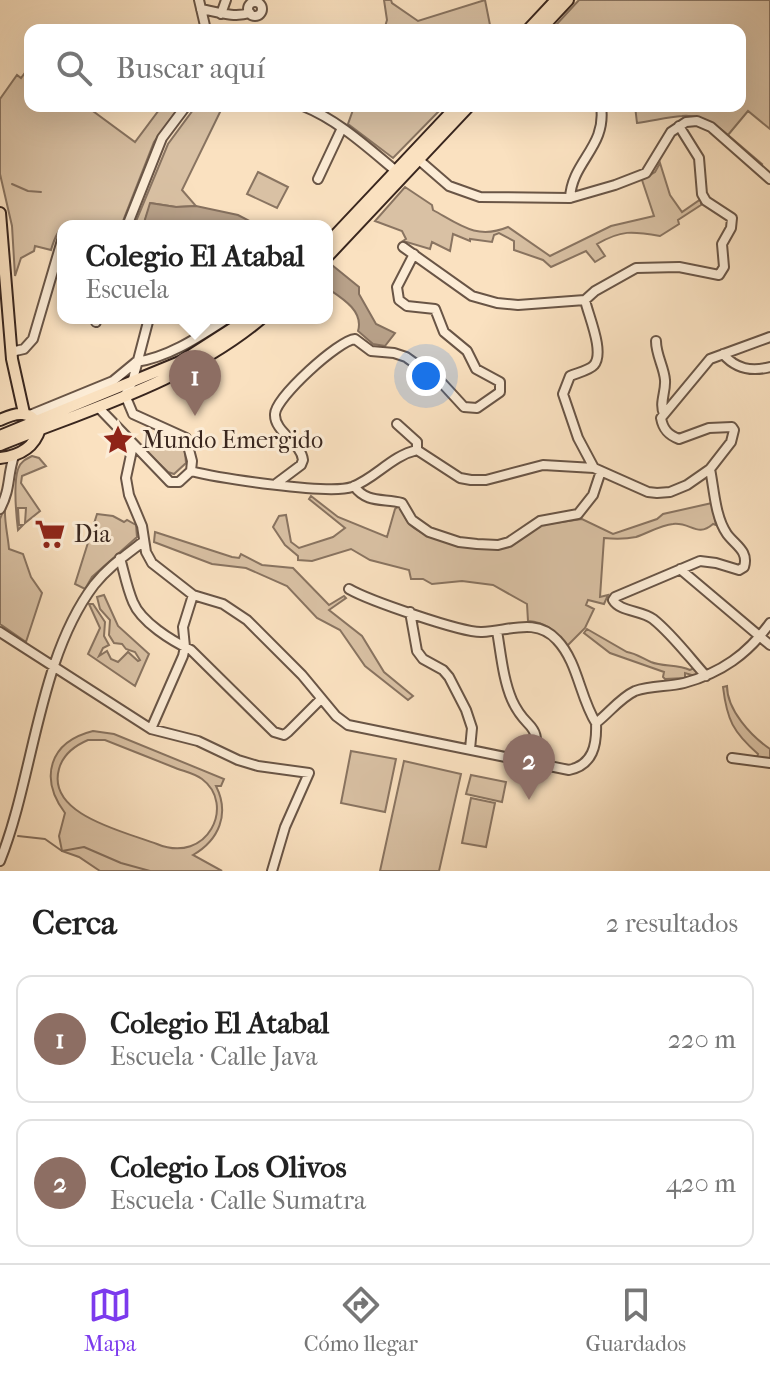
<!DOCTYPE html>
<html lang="es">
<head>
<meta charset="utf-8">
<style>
  :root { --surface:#fff; --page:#f6f6f6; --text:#222; --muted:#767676; --line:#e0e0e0; --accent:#7c3aed }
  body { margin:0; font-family:"IM FELL French Canon",serif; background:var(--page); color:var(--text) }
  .you { position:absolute; left:426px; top:376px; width:28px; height:28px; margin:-20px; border:6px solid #fff; border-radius:50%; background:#1a73e8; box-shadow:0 0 0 12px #1a73e833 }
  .badge { display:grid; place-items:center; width:52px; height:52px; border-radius:50%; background:var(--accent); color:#fff; font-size:26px; font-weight:700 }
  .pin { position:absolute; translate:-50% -66px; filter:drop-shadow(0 2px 4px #0008) }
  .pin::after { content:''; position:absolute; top:42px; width:28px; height:24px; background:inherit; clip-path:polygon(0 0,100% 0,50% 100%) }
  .popup { position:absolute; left:57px; top:220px; width:276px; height:104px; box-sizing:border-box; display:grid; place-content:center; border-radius:16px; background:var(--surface); filter:drop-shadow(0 2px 6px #0005); font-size:26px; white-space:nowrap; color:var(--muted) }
  .popup b { font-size:30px; color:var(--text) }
  .popup::after { content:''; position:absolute; left:50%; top:100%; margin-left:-16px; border:16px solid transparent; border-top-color:var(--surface) }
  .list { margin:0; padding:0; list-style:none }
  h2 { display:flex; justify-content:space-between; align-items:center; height:104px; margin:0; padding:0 32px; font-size:34px }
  h2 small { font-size:26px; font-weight:400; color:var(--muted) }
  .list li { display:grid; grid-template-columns:52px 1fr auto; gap:24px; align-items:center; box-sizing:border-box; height:128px; margin:0 16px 16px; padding:0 16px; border:2px solid var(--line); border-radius:16px }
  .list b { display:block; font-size:30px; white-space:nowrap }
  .list p { margin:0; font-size:26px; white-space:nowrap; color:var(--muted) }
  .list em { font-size:26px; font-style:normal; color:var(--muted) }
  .icon { flex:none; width:44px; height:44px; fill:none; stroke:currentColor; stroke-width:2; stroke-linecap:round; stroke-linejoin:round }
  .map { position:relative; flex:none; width:770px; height:871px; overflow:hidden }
  .search { position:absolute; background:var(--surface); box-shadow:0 8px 32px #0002; left:24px; right:24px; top:24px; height:88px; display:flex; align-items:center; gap:20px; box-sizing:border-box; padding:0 28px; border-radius:16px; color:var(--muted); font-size:30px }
  .sheet { height:392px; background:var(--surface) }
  nav { display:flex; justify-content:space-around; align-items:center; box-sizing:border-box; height:112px; border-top:2px solid var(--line); background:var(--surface); font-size:22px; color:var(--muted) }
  nav a { display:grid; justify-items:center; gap:4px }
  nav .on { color:var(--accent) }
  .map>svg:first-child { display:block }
  .green { fill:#d9c1a4; stroke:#897461; stroke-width:2; fill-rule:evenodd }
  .water { fill:#b8a189; stroke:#85705e; stroke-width:2 }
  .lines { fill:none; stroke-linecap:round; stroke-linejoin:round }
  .stream { stroke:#85705e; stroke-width:2 }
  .minor-casing { stroke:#695546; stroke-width:12 }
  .major-casing { stroke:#39261e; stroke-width:14 }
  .minor { stroke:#fcecd6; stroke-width:8 }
  .major { stroke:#fae1c0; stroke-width:10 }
  .labels { text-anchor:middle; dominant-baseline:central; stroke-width:6; stroke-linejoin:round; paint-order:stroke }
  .poi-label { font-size:24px; fill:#39261e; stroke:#fcecd6; text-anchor:start }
</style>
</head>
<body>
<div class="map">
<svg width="770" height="871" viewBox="0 0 770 871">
  <rect width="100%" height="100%" fill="#fae1c0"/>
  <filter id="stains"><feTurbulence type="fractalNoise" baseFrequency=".0025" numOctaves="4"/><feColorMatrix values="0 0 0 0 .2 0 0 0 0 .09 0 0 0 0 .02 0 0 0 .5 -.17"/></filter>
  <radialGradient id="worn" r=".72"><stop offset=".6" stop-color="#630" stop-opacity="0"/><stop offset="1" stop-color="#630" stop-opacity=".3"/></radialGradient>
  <path class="green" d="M384,0H391L392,3L418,21L485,0L491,30H384L387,20Z
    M579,0H770V129L748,111L728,135L762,164L759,167C738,146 715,113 682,116C667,117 653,121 637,123L635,106H740V30H558L555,26Z
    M30,66V106H86L135,142L162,106H180L154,142L121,226C112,226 102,227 94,225C67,219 59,222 51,250L35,246L34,251L21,258L15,276L12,226L0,174V99L17,75L21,78Z
    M196,106H223L182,190L196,206L176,207L151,203L143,226H134L168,144Z
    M352,106H444L393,158L348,124L354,107Z
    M660,163L670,195L682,212L701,199V205L678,220L679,224L660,236C632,231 621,230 597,244L605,256L595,262L586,251L551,267L543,260L514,250V241L499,233L494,235L492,242L470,239V241L453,234L450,251L432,242L430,249L403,241L406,239L402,231L375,221L405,187L432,205L433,210C460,225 477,240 508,227L550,256L611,226L654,216L642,180L655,172Z
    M258,172L288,187L277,208L247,194Z
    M159,429L184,441L186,463L174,474L168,472L143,448Z
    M32,456L39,458L46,466L22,476L21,483L40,511L25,523L26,508H18L19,525H23L18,530C16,513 13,485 18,469C20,462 26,459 32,456Z
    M311,496L338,517L387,537L395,509L400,505C402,510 404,517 408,522C421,541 475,544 497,549L540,525L582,519L613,534L657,519L663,514L712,503L716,525L713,524C697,538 691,522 673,524C661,525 648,533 636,537C626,539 615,539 604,538L600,597L608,595L604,604L588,600L586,605L594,609L585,628L566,647C558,632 546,622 528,621L527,604L493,585L462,581L432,584L423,579H411L409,570L370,560L351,549L312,561L298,560V556L285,545L273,527L279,516L286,515L291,542L299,548L333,537L345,528L309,499Z
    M5,506C4,521 8,536 9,549L23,554L31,577L42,593L26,642L0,624V519Z
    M97,514L113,516L124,522L127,520L136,525L137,537L92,577L85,589L75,584Z
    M155,532L232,557L239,558L241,554L262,565L293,568L329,605L344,596L346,598L329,610L362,636L384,672L413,696L408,700L365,666L340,630L317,618L287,586L246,568L212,564L154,542Z
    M104,595L118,626L149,654L135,686L88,654L100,628L89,604H93L105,622L104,636L109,645L103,648L99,656L107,651L111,659L118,662L128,652L138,661L140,660L135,652L126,649L122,644L114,643L109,635L110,620L100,609L97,597Z
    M587,629L627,652C635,653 642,658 651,662C663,667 677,664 690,670L694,668L698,674L695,676L685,673V678L665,679L663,677L664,672L610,653L584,633Z
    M727,686C727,710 751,736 770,749V758L757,757L758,754C733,732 727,720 723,687Z
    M93,731L114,734L224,779L221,786H216C230,814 219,840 193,855L222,871H100L79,857L62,851L59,836L65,813C39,778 49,742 93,731ZM88,740H105C128,749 150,758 173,767C182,771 194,773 202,779C236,804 208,865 157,844C126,832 46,815 59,769C63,754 74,746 88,740Z
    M351,751L396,759L385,812L341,803Z
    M404,761L461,774L439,871H380Z
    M471,775L506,782L502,802L466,794Z
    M471,798L495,803L486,847L462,843Z"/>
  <path class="water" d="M150,203L176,207L196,206L238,215L259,226H143Z
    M327,261L359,287V294L376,324L395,333L385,346L373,344L358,331C364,311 342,298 327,288Z"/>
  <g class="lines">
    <path class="stream" d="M12,184L28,191L41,192
      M18,836L45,839L62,851L84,847L121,863L150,871"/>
    <g class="minor-casing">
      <path id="minor" d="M199,0L206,30
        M248 9a7 7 0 1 1 14 0a7 7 0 1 1-14 0Z
        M201,9C218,12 233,18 250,13
        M221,14L226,0
        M303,106C338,120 367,147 396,171
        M419,160L449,186L480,197L570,198L615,185L646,173L671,132L686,122L697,121L711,127L770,179
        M318,179L342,128
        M570,198C572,161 607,147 601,106
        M127,226L162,138L186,106
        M403,247L472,296L497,303L518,305L585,300L595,291L636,268L679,267L719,275L724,267L722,244L731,228L732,218L706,201L702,194L699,158L679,126
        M585,300C588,315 605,352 594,365C590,370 577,373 570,376L563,394L578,438L594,468
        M96,322L97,318
        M656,341C656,355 664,367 665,380C666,392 659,403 664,414
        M11,352L24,349L33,339L63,237
        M723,354C736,369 751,372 770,367
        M136,362C170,357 200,336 228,318
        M98,407L170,482H179L191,471
        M133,414L125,395L132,383L149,318
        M133,414L186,438L192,461L191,471
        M30,415L113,381L136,362
        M397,424L417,442V450
        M129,441L132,450L126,478L129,495L142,526L146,552L152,563L193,595L223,604L247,620L302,675L336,716L348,725L569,770C593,765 597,745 596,723C609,713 620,698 635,691C651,685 668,687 684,683C721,673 748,654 770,623
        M191,471C218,478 329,495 352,487C376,478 391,456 417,450L460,478L471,480H486L543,465L594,468L648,492L657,493L670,492L687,485L710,469L731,442L734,430L732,427L709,428L679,439C668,435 663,429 661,418L710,359L770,337
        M277,483L301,465L303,460C301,442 274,432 275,414C276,397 339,340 355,339L371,351L394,353L406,357L441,382L464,407L477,408L500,392V382L476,369L467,351L444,332L435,309L407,306L399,300L397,287L414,254
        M354,486C367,504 384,498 402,503L412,520L429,532L459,542L477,544L498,545L509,542L540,521L578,514L593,495L601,471
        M0,509C11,488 7,477 14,456
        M120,558C124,572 127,588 133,602C141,622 172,641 191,650L274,732L284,735L288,732L321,699
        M680,569L770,645
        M349,589C368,600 462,633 482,632C509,631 536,617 557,640C578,662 580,698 596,723
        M410,612L417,651L423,659L443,670L449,677L466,710L472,728L470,749
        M497,631C501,654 503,679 512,700C527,734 542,718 534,763
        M0,632L151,729L198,741L238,760L258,766L309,773L285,827L272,871
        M706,676C689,657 672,634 653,619C641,610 620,612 613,600L615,597L700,561L716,563L739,570L744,567C749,551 735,545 727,534C715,517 714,488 710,469
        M151,729L183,656L185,647L183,627L193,595
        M732,758L770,763
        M0,861C34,776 38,659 94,585C108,567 126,555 144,541"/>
    </g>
    <g class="major-casing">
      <path id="major" d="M528,30L556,0
        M540,30L568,0
        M0,213L12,359L24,413
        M327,244L457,106
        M327,257L469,106
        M0,420C16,412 32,409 40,429C34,448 19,456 0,458
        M0,436L182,361L249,318
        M0,445C89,409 187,381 262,318"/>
    </g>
    <use href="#minor" class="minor"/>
    <use href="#major" class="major"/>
  </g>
  <defs>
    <g id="sight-bare" transform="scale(2.4)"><path d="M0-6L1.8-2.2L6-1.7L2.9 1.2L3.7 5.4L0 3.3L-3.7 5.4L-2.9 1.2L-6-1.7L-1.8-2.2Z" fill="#8f2418" stroke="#fcecd6" stroke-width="2.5" paint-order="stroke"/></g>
    <g id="supermarket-bare" transform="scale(2.4)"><path d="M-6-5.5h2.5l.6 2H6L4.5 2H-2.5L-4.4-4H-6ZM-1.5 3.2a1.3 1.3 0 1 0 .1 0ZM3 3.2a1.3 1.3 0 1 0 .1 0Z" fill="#8f2418" stroke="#fcecd6" stroke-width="2.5" paint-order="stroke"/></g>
  </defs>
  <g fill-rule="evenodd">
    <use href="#sight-bare" x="118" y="440"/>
    <use href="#supermarket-bare" x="50" y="534"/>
  </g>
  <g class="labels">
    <g class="poi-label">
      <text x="142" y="440">Mundo Emergido</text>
      <text x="74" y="534">Dia</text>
    </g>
  </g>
  <rect width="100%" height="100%" filter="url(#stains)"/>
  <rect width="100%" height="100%" fill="url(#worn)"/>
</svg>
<div class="you"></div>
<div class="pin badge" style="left:195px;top:416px;background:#8d6e63">1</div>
<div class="popup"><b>Colegio El Atabal</b>Escuela</div>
<div class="pin badge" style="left:529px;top:800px;background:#8d6e63">2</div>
<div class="search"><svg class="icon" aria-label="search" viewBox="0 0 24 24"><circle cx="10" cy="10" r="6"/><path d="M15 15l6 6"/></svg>Buscar aquí</div>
</div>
<section class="sheet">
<h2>Cerca<small>2 resultados</small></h2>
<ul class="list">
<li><span class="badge" style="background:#8d6e63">1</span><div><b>Colegio El Atabal</b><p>Escuela · Calle Java</p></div><em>220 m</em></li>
<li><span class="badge" style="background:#8d6e63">2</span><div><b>Colegio Los Olivos</b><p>Escuela · Calle Sumatra</p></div><em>420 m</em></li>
</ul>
</section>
<nav>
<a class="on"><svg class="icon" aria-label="map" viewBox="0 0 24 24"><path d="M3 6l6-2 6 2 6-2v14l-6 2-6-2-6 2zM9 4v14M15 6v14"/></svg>Mapa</a>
<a><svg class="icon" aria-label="directions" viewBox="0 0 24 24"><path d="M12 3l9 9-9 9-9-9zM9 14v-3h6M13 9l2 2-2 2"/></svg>Cómo llegar</a>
<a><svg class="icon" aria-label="saved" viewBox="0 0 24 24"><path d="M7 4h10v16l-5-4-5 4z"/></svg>Guardados</a>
</nav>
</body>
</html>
